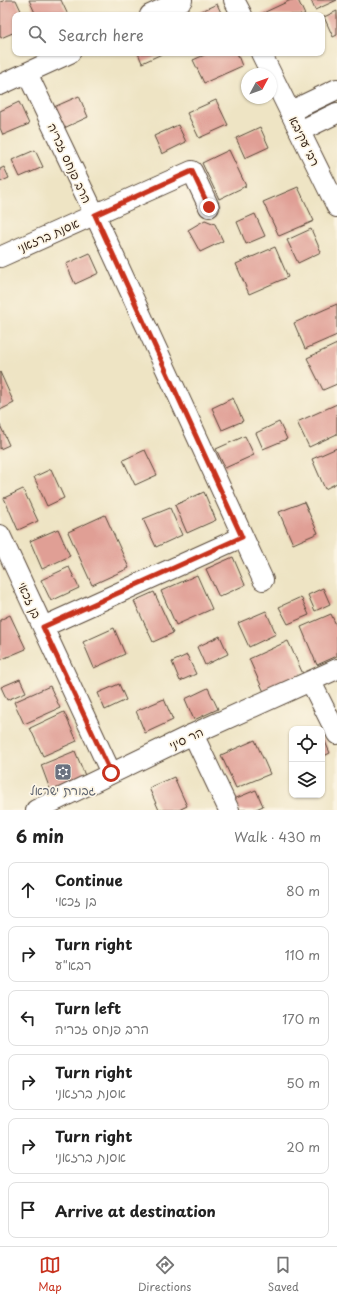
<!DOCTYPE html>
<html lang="en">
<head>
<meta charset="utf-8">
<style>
  :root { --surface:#fff; --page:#f2f2f2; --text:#222; --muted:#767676; --line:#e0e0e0; --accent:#c8321e }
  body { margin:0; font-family:"Playpen Sans","Playpen Sans Hebrew",sans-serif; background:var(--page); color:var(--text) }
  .controls { position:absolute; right:12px; bottom:12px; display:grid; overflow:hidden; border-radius:8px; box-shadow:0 1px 3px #0004 }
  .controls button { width:36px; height:36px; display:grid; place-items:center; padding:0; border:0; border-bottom:1px solid var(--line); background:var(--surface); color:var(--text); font:20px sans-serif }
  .compass { position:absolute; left:241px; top:68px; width:36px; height:36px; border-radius:50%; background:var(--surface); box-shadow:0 1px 3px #0004; rotate:49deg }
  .stop { position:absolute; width:12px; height:12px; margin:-9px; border:3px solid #c8321e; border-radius:50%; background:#fff }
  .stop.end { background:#c8321e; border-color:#fff; box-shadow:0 1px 4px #0008 }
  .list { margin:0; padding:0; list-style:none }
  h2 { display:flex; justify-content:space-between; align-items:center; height:52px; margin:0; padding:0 16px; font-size:17px }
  h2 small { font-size:13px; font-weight:400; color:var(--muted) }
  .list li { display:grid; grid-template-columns:26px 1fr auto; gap:12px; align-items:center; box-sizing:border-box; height:56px; margin:0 8px 8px; padding:0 8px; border:1px solid var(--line); border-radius:8px }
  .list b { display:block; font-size:15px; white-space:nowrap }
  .list p { margin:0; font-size:13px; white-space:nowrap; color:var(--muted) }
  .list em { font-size:13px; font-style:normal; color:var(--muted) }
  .icon { flex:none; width:22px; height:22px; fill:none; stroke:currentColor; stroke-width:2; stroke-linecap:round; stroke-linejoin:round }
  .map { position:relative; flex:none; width:337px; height:810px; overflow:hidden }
  .search { position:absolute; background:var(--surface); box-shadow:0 1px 3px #0004; left:12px; right:12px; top:12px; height:44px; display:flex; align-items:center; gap:10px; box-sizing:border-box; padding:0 14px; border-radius:8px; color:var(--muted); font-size:15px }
  .sheet { height:436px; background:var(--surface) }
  nav { display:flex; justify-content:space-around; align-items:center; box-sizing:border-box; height:56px; border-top:1px solid var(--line); background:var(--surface); font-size:11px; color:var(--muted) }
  nav a { display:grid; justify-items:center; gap:2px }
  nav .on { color:var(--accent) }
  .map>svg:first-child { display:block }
  .building { fill:#e09f95 }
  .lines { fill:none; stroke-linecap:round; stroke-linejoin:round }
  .minor-casing { stroke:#564637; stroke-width:22 }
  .minor { stroke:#fff; stroke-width:20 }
  .route { stroke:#c8321e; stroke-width:5 }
  .labels { text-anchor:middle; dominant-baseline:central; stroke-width:3.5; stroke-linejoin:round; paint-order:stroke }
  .street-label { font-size:12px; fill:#3b2a1e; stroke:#fcf5e5 }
  .worship-label { font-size:12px; fill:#5b616d; stroke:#fcf5e5 }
</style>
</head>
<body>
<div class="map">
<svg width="337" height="810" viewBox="0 0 337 810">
  <rect width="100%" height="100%" fill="#fcf5e5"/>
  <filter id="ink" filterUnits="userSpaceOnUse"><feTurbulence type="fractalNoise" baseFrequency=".025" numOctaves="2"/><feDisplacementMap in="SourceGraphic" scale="8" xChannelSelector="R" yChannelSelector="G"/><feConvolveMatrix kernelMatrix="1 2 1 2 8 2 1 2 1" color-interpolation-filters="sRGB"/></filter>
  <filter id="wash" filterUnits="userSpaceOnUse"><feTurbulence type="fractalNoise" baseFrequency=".012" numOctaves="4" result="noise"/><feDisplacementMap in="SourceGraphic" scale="16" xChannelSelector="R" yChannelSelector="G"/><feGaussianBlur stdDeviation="0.9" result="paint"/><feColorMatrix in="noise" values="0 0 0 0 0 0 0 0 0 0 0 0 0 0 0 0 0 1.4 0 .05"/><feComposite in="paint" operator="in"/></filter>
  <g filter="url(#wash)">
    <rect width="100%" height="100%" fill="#eee4c4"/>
    <g id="blocks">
      <path class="building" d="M6,0H16L23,15H15V32L1,38L0,36V2Z
        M29,0H61L68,15H36Z
        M291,0H298L305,15H261V14Z
        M311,0H337L315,10Z
        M217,4L222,15H193Z
        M337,11V35L333,37L324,17Z
        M138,53H164L142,63Z
        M209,53H237L242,66L204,83L193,60Z
        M79,96L88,117L64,128L54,107Z
        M216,100L228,125L199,138L187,113Z
        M19,102L29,124L3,135L0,128V111Z
        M178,125L186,142L162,154L154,136Z
        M260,127L269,147L245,158L236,138Z
        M35,150L43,167L20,177L12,160Z
        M229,150L246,186L219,199L202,163Z
        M4,167L9,178L0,182V169Z
        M298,187L314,221L279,236L263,202Z
        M255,214L265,236L246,244L237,222Z
        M205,220L215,224L223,241L200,252L188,230Z
        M311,229L321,252L298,263L287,240Z
        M275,247L288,277L249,294L236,264Z
        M90,253L99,273L75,284L66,264Z
        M337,304V335L305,349L294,323Z
        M337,344V384L323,390L307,358Z
        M0,372L14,403L0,410Z
        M233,398L243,421L222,430L212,408Z
        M337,404V434L309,447L297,422Z
        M279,422L287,439L263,449L256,433Z
        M0,425L9,445L0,449Z
        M245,436L254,455L225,468L216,449Z
        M337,448V483L325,489L312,459Z
        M145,450L157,475L135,485L123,460Z
        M51,469L64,498L47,506L34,477Z
        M23,489L38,521L18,530L4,498Z
        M204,492L216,520L187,533L175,505Z
        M304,502L318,533L293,544L279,512Z
        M170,508L182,535L156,547L143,519Z
        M105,515L129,568L92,585L68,532Z
        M58,529L70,556L42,569L30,541Z
        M233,557L245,585L219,597L206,569Z
        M69,567L79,588L51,601L41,580Z
        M197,575L212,609L176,625L161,591Z
        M323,588L330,604L315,611L308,595Z
        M154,592L173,633L153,642L134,601Z
        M301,597L309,615L288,624L279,607Z
        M266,611L276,634L249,647L238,623Z
        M331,614L337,627V656L317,665L301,627Z
        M10,615L26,649L0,660V620Z
        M114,628L125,654L94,668L83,642Z
        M220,636L228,654L205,665L197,647Z
        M288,641L303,674L264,692L249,659Z
        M187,655L196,674L180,681L172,662Z
        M20,679L26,692L7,700L1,687Z
        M119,684L126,700L105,710L98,693Z
        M50,686L60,708L24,724L14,702Z
        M208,688L218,709L194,720L185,699Z
        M164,699L173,720L145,733L136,711Z
        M64,712L77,741L43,756L30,728Z
        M322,737H323L330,753L322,757Z
        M255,740L270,774L236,788L221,755Z
        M75,751L86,778L51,792L41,765Z
        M174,777L187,806L179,810H159L149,788Z
        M256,790L263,806L254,810H239L234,799Z"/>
    </g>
  </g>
  <g filter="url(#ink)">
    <use href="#blocks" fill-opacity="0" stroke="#564637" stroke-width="1"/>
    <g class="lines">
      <g class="minor-casing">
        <path id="minor" d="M234,0L242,15
          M150,15L182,0
          M261,53L337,207
          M27,73L95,215L263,580
          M0,85L70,53
          M291,111L337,89
          M300,131L337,113
          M0,257L192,171L209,207
          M0,535L111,773
          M43,627L242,537
          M311,682L337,734
          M193,734L229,810
          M36,810L193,734L337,669"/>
      </g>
      <use href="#minor" class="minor"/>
    </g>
  </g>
  <g class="lines" filter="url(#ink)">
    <path class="route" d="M111,773L43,627L242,537L95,215L192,171L209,207"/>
  </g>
  <defs>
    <g id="synagogue-square" transform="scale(0.9)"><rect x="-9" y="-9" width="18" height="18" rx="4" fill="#6b7280" stroke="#fcf5e5"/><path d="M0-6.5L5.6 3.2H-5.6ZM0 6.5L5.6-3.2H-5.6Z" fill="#fff"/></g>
  </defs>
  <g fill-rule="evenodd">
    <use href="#synagogue-square" x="63" y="772"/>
  </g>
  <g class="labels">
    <g class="street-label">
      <text transform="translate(305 141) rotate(64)">רבי עקיבא</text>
      <text transform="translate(70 163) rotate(65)">הרב פנחס זכריה</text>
      <text transform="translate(48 235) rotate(-24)">אסנת ברזאני</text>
      <text transform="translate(30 600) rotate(65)">בן זכאי</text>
      <text transform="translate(186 738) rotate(-25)">הר סיני</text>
    </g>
    <g class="worship-label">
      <text x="63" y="790">גבורת ישראל</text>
    </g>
  </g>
</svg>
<div class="controls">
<button><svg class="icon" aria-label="locate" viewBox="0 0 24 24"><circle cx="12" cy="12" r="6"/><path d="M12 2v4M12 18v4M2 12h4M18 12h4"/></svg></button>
<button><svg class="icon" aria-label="layers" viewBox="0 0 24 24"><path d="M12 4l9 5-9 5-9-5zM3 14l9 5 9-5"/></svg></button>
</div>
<svg class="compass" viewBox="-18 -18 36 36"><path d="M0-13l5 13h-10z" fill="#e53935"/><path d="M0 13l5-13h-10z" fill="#767676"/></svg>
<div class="stop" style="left:111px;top:773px"></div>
<div class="stop end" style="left:209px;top:207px"></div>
<div class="search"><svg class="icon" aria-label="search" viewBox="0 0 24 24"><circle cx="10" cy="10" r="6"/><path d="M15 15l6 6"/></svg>Search here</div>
</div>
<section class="sheet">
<h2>6 min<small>Walk · 430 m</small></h2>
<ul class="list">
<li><svg class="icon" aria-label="ahead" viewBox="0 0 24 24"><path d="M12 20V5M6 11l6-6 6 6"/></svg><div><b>Continue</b><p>בן זכאי</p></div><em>80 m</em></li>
<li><svg class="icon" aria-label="right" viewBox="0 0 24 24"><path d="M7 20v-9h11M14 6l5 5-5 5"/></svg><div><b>Turn right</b><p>רבא&quot;ע</p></div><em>110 m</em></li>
<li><svg class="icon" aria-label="left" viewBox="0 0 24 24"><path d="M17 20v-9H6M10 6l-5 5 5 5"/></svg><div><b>Turn left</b><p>הרב פנחס זכריה</p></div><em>170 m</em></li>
<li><svg class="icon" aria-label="right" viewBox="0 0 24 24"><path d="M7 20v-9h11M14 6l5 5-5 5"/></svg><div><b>Turn right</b><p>אסנת ברזאני</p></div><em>50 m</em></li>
<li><svg class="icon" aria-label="right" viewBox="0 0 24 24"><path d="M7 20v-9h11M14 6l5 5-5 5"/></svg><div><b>Turn right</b><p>אסנת ברזאני</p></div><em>20 m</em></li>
<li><svg class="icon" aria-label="arrive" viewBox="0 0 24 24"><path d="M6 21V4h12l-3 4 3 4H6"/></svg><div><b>Arrive at destination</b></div></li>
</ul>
</section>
<nav>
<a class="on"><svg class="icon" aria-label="map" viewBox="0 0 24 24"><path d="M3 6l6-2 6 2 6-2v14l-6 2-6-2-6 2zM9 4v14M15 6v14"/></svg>Map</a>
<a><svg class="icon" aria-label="directions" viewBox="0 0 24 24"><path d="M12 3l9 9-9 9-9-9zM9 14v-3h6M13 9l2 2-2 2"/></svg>Directions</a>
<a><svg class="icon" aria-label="saved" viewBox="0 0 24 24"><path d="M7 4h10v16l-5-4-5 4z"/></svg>Saved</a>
</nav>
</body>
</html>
